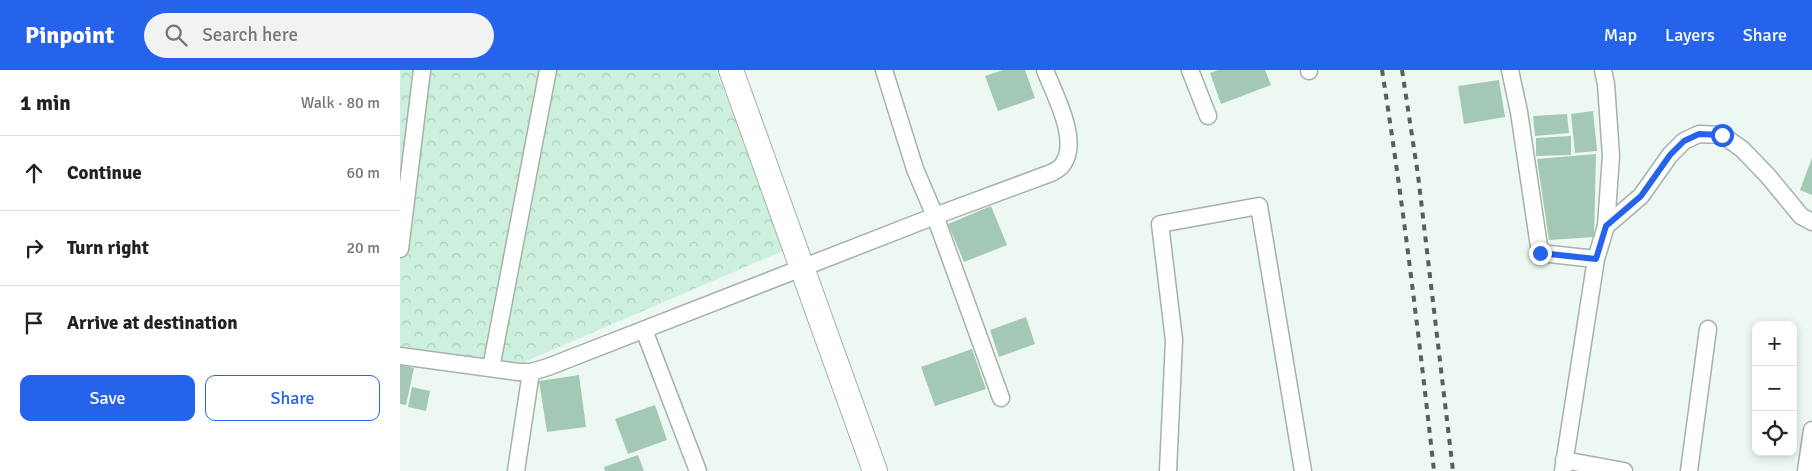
<!DOCTYPE html>
<html lang="en">
<head>
<meta charset="utf-8">
<style>
  :root { --surface:#fff; --page:#f2f2f2; --text:#222; --muted:#767676; --line:#e0e0e0; --accent:#2563eb }
  body { margin:0; font-family:Signika,sans-serif; background:var(--page); color:var(--text) }
  .controls { position:absolute; right:15px; bottom:15px; display:grid; overflow:hidden; border-radius:10px; box-shadow:0 2px 8px #0003 }
  .controls button { width:45px; height:45px; display:grid; place-items:center; padding:0; border:0; border-bottom:1px solid var(--line); background:var(--surface); color:var(--text); font:25px sans-serif }
  .stop { position:absolute; width:15px; height:15px; margin:-11px; border:4px solid #2563eb; border-radius:50%; background:#fff }
  .stop.end { background:#2563eb; border-color:#fff; box-shadow:0 1px 5px #0008 }
  .list { margin:0; padding:0; list-style:none }
  h2 { display:flex; justify-content:space-between; align-items:center; height:65px; margin:0; padding:0 20px; font-size:21px }
  h2 small { font-size:16px; font-weight:400; color:var(--muted) }
  .list li { display:grid; grid-template-columns:32px 1fr auto; gap:15px; align-items:center; box-sizing:border-box; height:75px; padding:0 20px; border-top:1px solid var(--line) }
  .list b { display:block; font-size:19px; white-space:nowrap }
  .list em { font-size:16px; font-style:normal; color:var(--muted) }
  .actions { display:flex; gap:10px; padding:15px 20px }
  .actions a { flex:1; padding:11px 0; border:1px solid var(--accent); border-radius:10px; text-align:center; font-size:18px; color:var(--accent) }
  .actions .main { background:var(--accent); color:#fff }
  .icon { flex:none; width:28px; height:28px; fill:none; stroke:currentColor; stroke-width:2; stroke-linecap:round; stroke-linejoin:round }
  .map { position:relative; flex:none; width:1412px; height:401px; overflow:hidden }
  header { display:flex; align-items:center; gap:30px; box-sizing:border-box; height:70px; padding:0 25px; background:var(--accent); color:#fff }
  header strong { font-size:24px }
  nav { display:flex; gap:28px; margin-inline-start:auto; font-size:18px }
  .search { width:350px; height:45px; background:var(--page); display:flex; align-items:center; gap:12px; box-sizing:border-box; padding:0 18px; border-radius:28px; color:var(--muted); font-size:19px }
  main { display:flex }
  aside { flex:1; background:var(--surface) }
  .map>svg:first-child { display:block }
  .park { fill:url(#park-crowns) }
  .building { fill:#a4c8b6 }
  .lines { fill:none; stroke-linecap:round; stroke-linejoin:round }
  .street-casing { stroke:#a7b1ac; stroke-width:19 }
  .secondary-casing { stroke:#a7b1ac; stroke-width:26 }
  .street { stroke:#fff; stroke-width:16 }
  .secondary { stroke:#fff; stroke-width:24 }
  .rail { stroke:#585e5b; stroke-width:4; stroke-dasharray:6 6; stroke-linecap:butt }
  .route { stroke:#2563eb; stroke-width:6 }
</style>
</head>
<body>
<header>
<strong>Pinpoint</strong>
<div class="search"><svg class="icon" aria-label="search" viewBox="0 0 24 24"><circle cx="10" cy="10" r="6"/><path d="M15 15l6 6"/></svg>Search here</div>
<nav><a>Map</a><a>Layers</a><a>Share</a></nav>
</header>
<main>
<aside>
<h2>1 min<small>Walk · 80 m</small></h2>
<ul class="list">
<li><svg class="icon" aria-label="ahead" viewBox="0 0 24 24"><path d="M12 20V5M6 11l6-6 6 6"/></svg><div><b>Continue</b></div><em>60 m</em></li>
<li><svg class="icon" aria-label="right" viewBox="0 0 24 24"><path d="M7 20v-9h11M14 6l5 5-5 5"/></svg><div><b>Turn right</b></div><em>20 m</em></li>
<li><svg class="icon" aria-label="arrive" viewBox="0 0 24 24"><path d="M6 21V4h12l-3 4 3 4H6"/></svg><div><b>Arrive at destination</b></div></li>
</ul>
<div class="actions"><a class="main">Save</a><a>Share</a></div>
</aside>
<div class="map">
<svg width="1412" height="401" viewBox="0 0 1412 401">
  <defs>
    <pattern id="park-crowns" width="20" height="18" patternUnits="userSpaceOnUse" patternTransform="scale(1.25)"><rect width="20" height="18" fill="#ccf0dd"/><path d="M2 6a3 3 0 1 1 6 0M12 15a3 3 0 1 1 6 0" fill="none" stroke="#afcebe"/></pattern>
  </defs>
  <rect width="100%" height="100%" fill="#edf8f2"/>
  <path class="park" d="M0,0H316L385,180L110,298L0,278Z"/>
  <path class="building" d="M603,0H625L635,28L598,41L585,6Z
    M818,0H865L871,15L821,34L810,3Z
    M1099,10L1105,47L1064,54L1058,16Z
    M1193,41L1197,81L1175,83L1171,44Z
    M1167,44L1169,63L1135,66L1133,46Z
    M1171,66V85L1136,86V68Z
    M1196,84L1194,167L1149,170L1137,89Z
    M1412,88V125L1400,120Z
    M591,136L607,175L564,192L548,154Z
    M626,247L635,274L599,287L590,260Z
    M572,279L586,319L535,336L521,297Z
    M0,295L14,298L6,335L0,334Z
    M179,305L186,357L147,362L139,311Z
    M12,317L30,321L26,341L8,337Z
    M255,335L267,370L228,384L215,349Z
    M238,385L244,401H205L204,397Z"/>
  <g class="lines">
    <g class="street-casing">
      <path id="street" d="M484,0L515,99L535,146L601,328
        M790,0L808,46
        M909,0V1
        M1110,0L1119,42L1140,183L1196,189
        M1203,0L1206,14L1211,86L1206,156
        M0,179L22,0
        M244,260L298,401
        M0,286L118,302H131L148,297L535,146L651,103C655,101 661,98 663,94C680,70 654,24 645,0
        M91,298L148,0
        M1164,390L1224,401
        M116,401L131,302
        M768,401L774,270L760,154L859,136L903,401
        M1163,401L1196,189L1206,156L1241,126L1270,85L1284,71L1299,64L1322,65L1342,79L1368,106L1401,146L1412,152
        M1289,401L1308,259
        M1406,401L1412,360"/>
    </g>
    <g class="secondary-casing">
      <path id="secondary" d="M331,0L475,401"/>
    </g>
    <use href="#street" class="street"/>
    <use href="#secondary" class="secondary"/>
    <path class="rail" d="M982,0C1003,133 1019,267 1034,401
      M1002,0L1018,105L1053,401"/>
  </g>
  <g class="lines">
    <path class="route" d="M1140,183L1196,189L1206,156L1241,126L1270,85L1284,71L1299,64L1322,65"/>
  </g>
</svg>
<div class="controls">
<button>+</button>
<button>−</button>
<button><svg class="icon" aria-label="locate" viewBox="0 0 24 24"><circle cx="12" cy="12" r="6"/><path d="M12 2v4M12 18v4M2 12h4M18 12h4"/></svg></button>
</div>
<div class="stop" style="left:1322px;top:65px"></div>
<div class="stop end" style="left:1140px;top:183px"></div>
</div>
</main>
</body>
</html>
